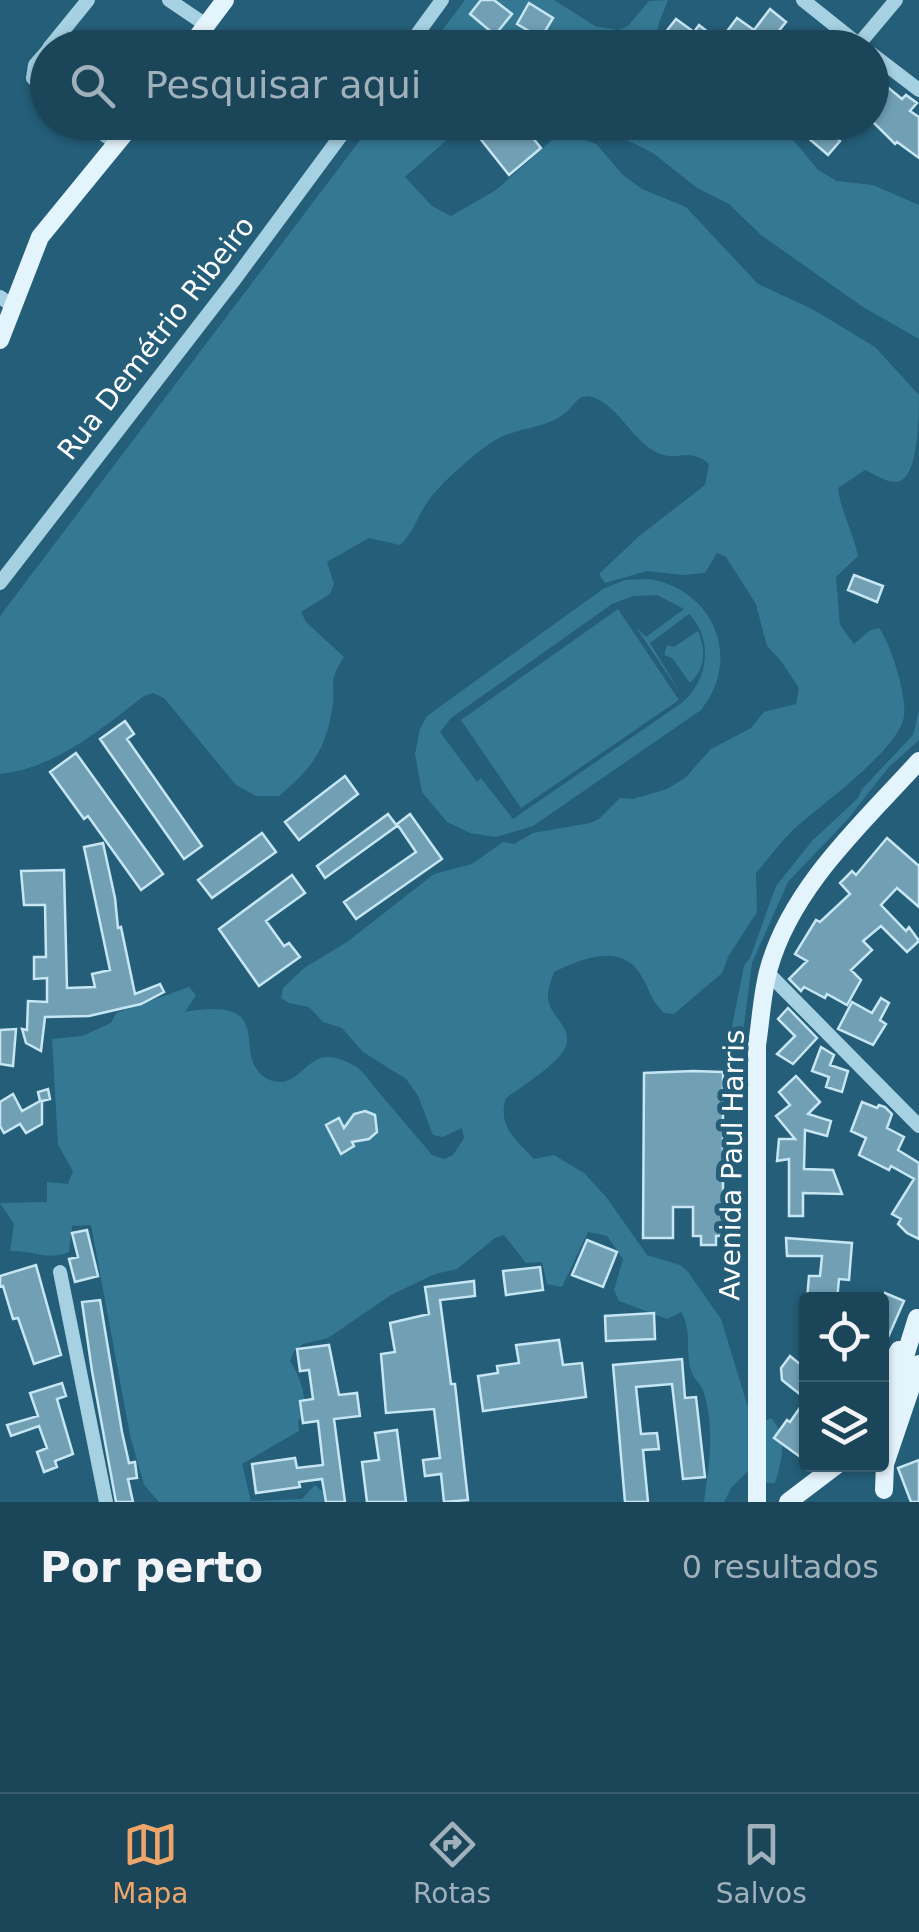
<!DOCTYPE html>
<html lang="pt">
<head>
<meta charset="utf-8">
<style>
  :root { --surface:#1b465a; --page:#244d60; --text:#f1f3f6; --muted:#a0b1bb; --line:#395e70; --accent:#eea569 }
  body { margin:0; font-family:"DejaVu Sans",sans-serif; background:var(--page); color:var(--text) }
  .controls { position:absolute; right:30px; bottom:30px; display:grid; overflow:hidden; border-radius:10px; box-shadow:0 2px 8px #0004 }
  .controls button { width:90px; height:90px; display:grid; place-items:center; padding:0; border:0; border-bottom:2px solid var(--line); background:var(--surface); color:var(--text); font:50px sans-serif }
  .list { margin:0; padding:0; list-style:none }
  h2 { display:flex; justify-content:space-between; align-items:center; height:130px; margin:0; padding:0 40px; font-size:42px }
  h2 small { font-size:32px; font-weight:400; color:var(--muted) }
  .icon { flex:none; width:55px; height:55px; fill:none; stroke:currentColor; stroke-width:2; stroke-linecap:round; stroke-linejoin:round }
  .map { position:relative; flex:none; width:919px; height:1502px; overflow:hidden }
  .search { position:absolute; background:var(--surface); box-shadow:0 2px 8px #0004; left:30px; right:30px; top:30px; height:110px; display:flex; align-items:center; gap:25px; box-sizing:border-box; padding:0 35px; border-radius:55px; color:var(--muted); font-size:38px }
  .sheet { height:290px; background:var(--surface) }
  nav { display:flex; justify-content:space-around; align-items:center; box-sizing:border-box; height:140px; border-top:2px solid var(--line); background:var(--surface); font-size:28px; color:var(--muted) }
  nav a { display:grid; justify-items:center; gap:5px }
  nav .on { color:var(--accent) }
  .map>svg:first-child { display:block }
  .green { fill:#347893; fill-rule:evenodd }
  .building { fill:#71a0b5; stroke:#c7e6f3; stroke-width:2.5 }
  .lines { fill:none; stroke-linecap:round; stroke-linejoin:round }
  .minor { stroke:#a5d1e3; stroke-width:14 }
  .major { stroke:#e4f4fc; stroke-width:18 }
  .labels { text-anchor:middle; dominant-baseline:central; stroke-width:10; stroke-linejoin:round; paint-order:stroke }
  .street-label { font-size:28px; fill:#fff; stroke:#245e78 }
</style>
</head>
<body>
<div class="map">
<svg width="919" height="1502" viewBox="0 0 919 1502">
  <rect width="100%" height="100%" fill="#245e78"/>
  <path class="green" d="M465,0H554L595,26L618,30L628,26L649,1L668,0C663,15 650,34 664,47L429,48Z
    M373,123H466L405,177L432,206L451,216L496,190L562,131L596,144L623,175L642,189L686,207L758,284L814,310L875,347L919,395C919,415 919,484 895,482C886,482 874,474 865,470L838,488C841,512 853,532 858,556L836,577L840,625L854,644L869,631L879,628C891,644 907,696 904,716C899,751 817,807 792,831C779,844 768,859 756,873L757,912L729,955L722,973L674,1014L664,1013C649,998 649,986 638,971C617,943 579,960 554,972C551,981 546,993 549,1003C553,1018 572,1028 566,1046C561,1062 521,1087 506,1098C497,1126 516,1140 534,1159L554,1155L584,1173L607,1198L647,1255L680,1265L688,1272L721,1319L754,1427L771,1418C788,1435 782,1462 775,1483H764L754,1465L731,1488L724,1502H704C709,1466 715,1428 704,1393C702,1385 695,1380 692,1373C684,1353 693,1331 681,1312L667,1319L619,1301L614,1290L623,1259L607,1236L588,1232L562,1287L547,1284L542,1262L526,1263L504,1235L495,1238L457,1269L435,1274L391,1295L328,1338L303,1344L294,1351L290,1361C301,1378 305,1393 305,1413L298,1421L299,1431L242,1464L251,1501L302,1499L315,1485L324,1493L325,1502H159L144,1485L130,1435L91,1225L72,1226L69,1252C48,1261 33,1250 10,1251L14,1224L0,1203L47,1202V1182L68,1184L73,1171L58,1145L52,1039L82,1036L111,1023L116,1013L189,987L196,995L185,1012C283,995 227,1058 268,1079C295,1093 306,1055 329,1057C336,1057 351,1063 357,1067C365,1073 371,1083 377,1090C395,1112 414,1133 432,1155L444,1159L453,1155L464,1138L462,1128L443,1137L433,1135L418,1096L406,1079L363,1052L342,1028L323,1022L309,1007L289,1003L281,998L283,988L304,968L347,942L434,874L472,864L503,842L514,844L533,833L590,823L599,819L620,798L633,799L667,789L685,778L711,749L751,728L764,712L796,704L799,688L781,661L767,646L756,604L726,557L717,553L705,573L682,575L647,571L605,583L599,574L638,537L705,485L709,464C689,447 677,462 658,453C633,442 621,409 595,398C578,391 575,406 564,414C545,429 512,428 492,442C474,454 442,482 429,500C418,514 414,533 400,545L369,538L327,562L334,584L330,594L301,612L306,622L344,657C326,685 337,682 332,710C325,752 310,770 279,796H256L236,785L164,698L153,693L144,696C101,729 56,768 0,774V616Z
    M570,123H779L818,170L837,181L873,185L919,205V339L863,307L761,235L729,204L697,188L653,153L627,140Z
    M649,579C713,589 743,658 701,710L533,826L496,837L470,833L447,822L422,792L415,754L420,729L427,716L603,589L625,580ZM633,596L657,595L684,609L646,637L635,626L681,694L650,643L689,614C714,640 708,679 683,702L513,819L481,778L477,782L440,732L451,718L612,604Z
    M618,609L679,700L521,808L461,720Z
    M698,631C706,650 706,668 690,683L672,658L664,655L667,645L674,647Z
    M919,710V740L888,768L848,819L788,882L752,963L743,1033L738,1039L731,1031L744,966L750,958L776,886L812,841L858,798L862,789L913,735Z"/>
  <path class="building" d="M481,0H494L512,14L495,35L470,14Z
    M529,3L553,18L541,38L517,24Z
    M770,9L786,22L765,48H755L746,40L741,46L725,34L737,18L754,30Z
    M676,19L694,32L699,25L712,35L703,48H686L665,33Z
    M872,85L880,91L885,85L902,99L906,95L917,103L910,111L919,117V158L897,142L895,144L872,121Z
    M467,122H520L541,148L509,175Z
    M805,122H819L840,141L828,155L799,130Z
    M854,575L883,586L877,602L848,590Z
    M125,721L134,734L127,739L202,846L184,859L100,739Z
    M76,753L163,874L141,890L88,816L84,819L50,772Z
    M345,776L358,794L299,840L285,822Z
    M388,814L397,826L325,878L317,866Z
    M410,814L442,859L356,919L344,902L416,852L397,824Z
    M262,833L276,852L212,898L198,880Z
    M887,838L919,866V907L897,888L881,905L906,931L909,927L919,941L907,952L881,926L863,941L872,950L851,970L861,980L847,1005L827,994L825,998L804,987L801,991L789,979L807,961L795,954L816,920L820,922L850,894L840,883L852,871L856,875Z
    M103,843L115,898L118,928L121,927L135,994L160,984L164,992L141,1004L89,1016L45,1017L41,1051L26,1043L22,1029L27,1030L28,1001L47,1002V978L34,979V957H46L45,905H24L21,871L64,870L67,988L95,987L92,974L110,970L84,847Z
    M292,875L305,893L266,921L284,946L289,943L300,957L259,986L219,929Z
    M881,998L889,1003L880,1020L886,1024L873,1045L838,1029L852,1002L872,1013Z
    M788,1008L817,1038L793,1064L777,1054L795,1036L778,1019Z
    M16,1029L13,1066L0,1064V1030Z
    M821,1047L834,1055L830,1065L848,1071L842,1092L826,1087L829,1077L812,1071Z
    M693,1071L723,1072V1236H716V1245H701V1236H693V1207H673V1238H643L644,1073Z
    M796,1076L820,1102L808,1114L831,1121L827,1136L805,1130L804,1169L833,1170L842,1194L803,1193V1216H789V1159L777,1161L779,1139H795L776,1116L790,1105L779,1092Z
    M48,1089L50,1099L42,1101V1124L26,1133L20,1124L4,1133L0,1126V1102L13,1094L22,1111L40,1101L38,1092Z
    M862,1102L877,1108L879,1105L885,1107L892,1114L887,1128L904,1137L898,1150L919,1163V1239L907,1233L898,1224L901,1219L892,1214L914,1179L891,1166L889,1170L859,1155L866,1138L851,1131Z
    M365,1111L375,1115L377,1132L369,1139L352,1142L354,1146L341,1154L326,1125L339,1118L344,1128L354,1114Z
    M87,1230L98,1276L75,1282L69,1259L78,1257L72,1233Z
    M786,1238L852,1243L849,1280L839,1279L837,1300H807L809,1276H820L822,1256H787Z
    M587,1240L617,1252L603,1287L572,1275Z
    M36,1265L61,1355L34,1364L18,1318L13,1319L3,1286L0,1287V1276Z
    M540,1267L543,1290L506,1295L503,1271Z
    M474,1281L475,1296L440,1300L451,1384H455L468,1500L444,1502L441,1474L425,1476L423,1460L440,1458L434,1409L386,1413L381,1354L395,1352L390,1323L429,1314L425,1287Z
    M885,1293L904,1301L882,1351V1300Z
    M100,1300L122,1432L129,1463L135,1462L137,1478L128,1479L133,1502H116L92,1371L82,1302Z
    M654,1313L655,1339L606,1341L605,1316Z
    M559,1340L563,1365L582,1363L586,1397L483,1411L478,1376L498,1373L497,1366L519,1363L516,1345Z
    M329,1345L339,1395L357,1393L360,1416L334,1419L345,1502H326L322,1479L299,1482L300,1487L256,1493L252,1464L295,1458L297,1468L323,1465L318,1421L303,1423L300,1401L313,1399L309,1370L300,1371L297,1349Z
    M790,1356L806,1369V1461L774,1438L787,1420L790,1422L806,1399L782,1380L781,1368Z
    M682,1359L685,1398L696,1397L705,1477L683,1479L672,1384L636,1387L641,1434L657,1433L659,1449L643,1450L648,1502H625L613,1365Z
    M62,1383L66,1396L57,1399L73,1454L55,1461L57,1467L44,1472L37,1452L47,1448L39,1426L11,1436L7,1425L38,1416L30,1393Z
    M397,1430L406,1502H367L362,1462L379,1460L375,1433Z
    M919,1460V1502H911L898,1468Z"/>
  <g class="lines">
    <path class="minor" d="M169,0L206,25
      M803,0L863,48
      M859,44L896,0
      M49,48L88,0
      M407,48L442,0
      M48,50L35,65L33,78L48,94
      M872,54L919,90
      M87,122L117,144
      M0,297L14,307
      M0,583L235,279L351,122
      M767,972L919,1126
      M60,1272L106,1502"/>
    <path class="major" d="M189,48L225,0
      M0,340L40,237L134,122
      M882,1380L899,1350
      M882,1446L887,1414L917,1318
      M884,1490L885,1464L919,1364
      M757,1502V1045C761,1020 762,992 769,968C792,886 863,823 919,761
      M788,1502L838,1464"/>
  </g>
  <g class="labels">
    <g class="street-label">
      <text transform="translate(156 338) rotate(-52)">Rua Demétrio Ribeiro</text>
      <text transform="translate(732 1165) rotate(-89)">Avenida Paul Harris</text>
    </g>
  </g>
</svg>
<div class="controls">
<button><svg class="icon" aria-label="locate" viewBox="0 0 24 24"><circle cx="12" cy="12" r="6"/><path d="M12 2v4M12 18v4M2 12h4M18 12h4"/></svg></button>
<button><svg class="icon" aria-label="layers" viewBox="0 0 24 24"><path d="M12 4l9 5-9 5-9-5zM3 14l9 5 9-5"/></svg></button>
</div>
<div class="search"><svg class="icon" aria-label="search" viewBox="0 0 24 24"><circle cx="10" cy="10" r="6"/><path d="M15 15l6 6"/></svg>Pesquisar aqui</div>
</div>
<section class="sheet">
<h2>Por perto<small>0 resultados</small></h2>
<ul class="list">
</ul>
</section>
<nav>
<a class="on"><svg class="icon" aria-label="map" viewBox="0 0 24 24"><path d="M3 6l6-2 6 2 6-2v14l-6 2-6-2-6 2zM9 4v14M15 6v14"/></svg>Mapa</a>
<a><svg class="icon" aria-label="directions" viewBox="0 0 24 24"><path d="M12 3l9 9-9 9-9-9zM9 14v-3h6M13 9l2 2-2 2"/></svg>Rotas</a>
<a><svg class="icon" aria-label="saved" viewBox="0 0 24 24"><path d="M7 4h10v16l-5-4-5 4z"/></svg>Salvos</a>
</nav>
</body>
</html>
